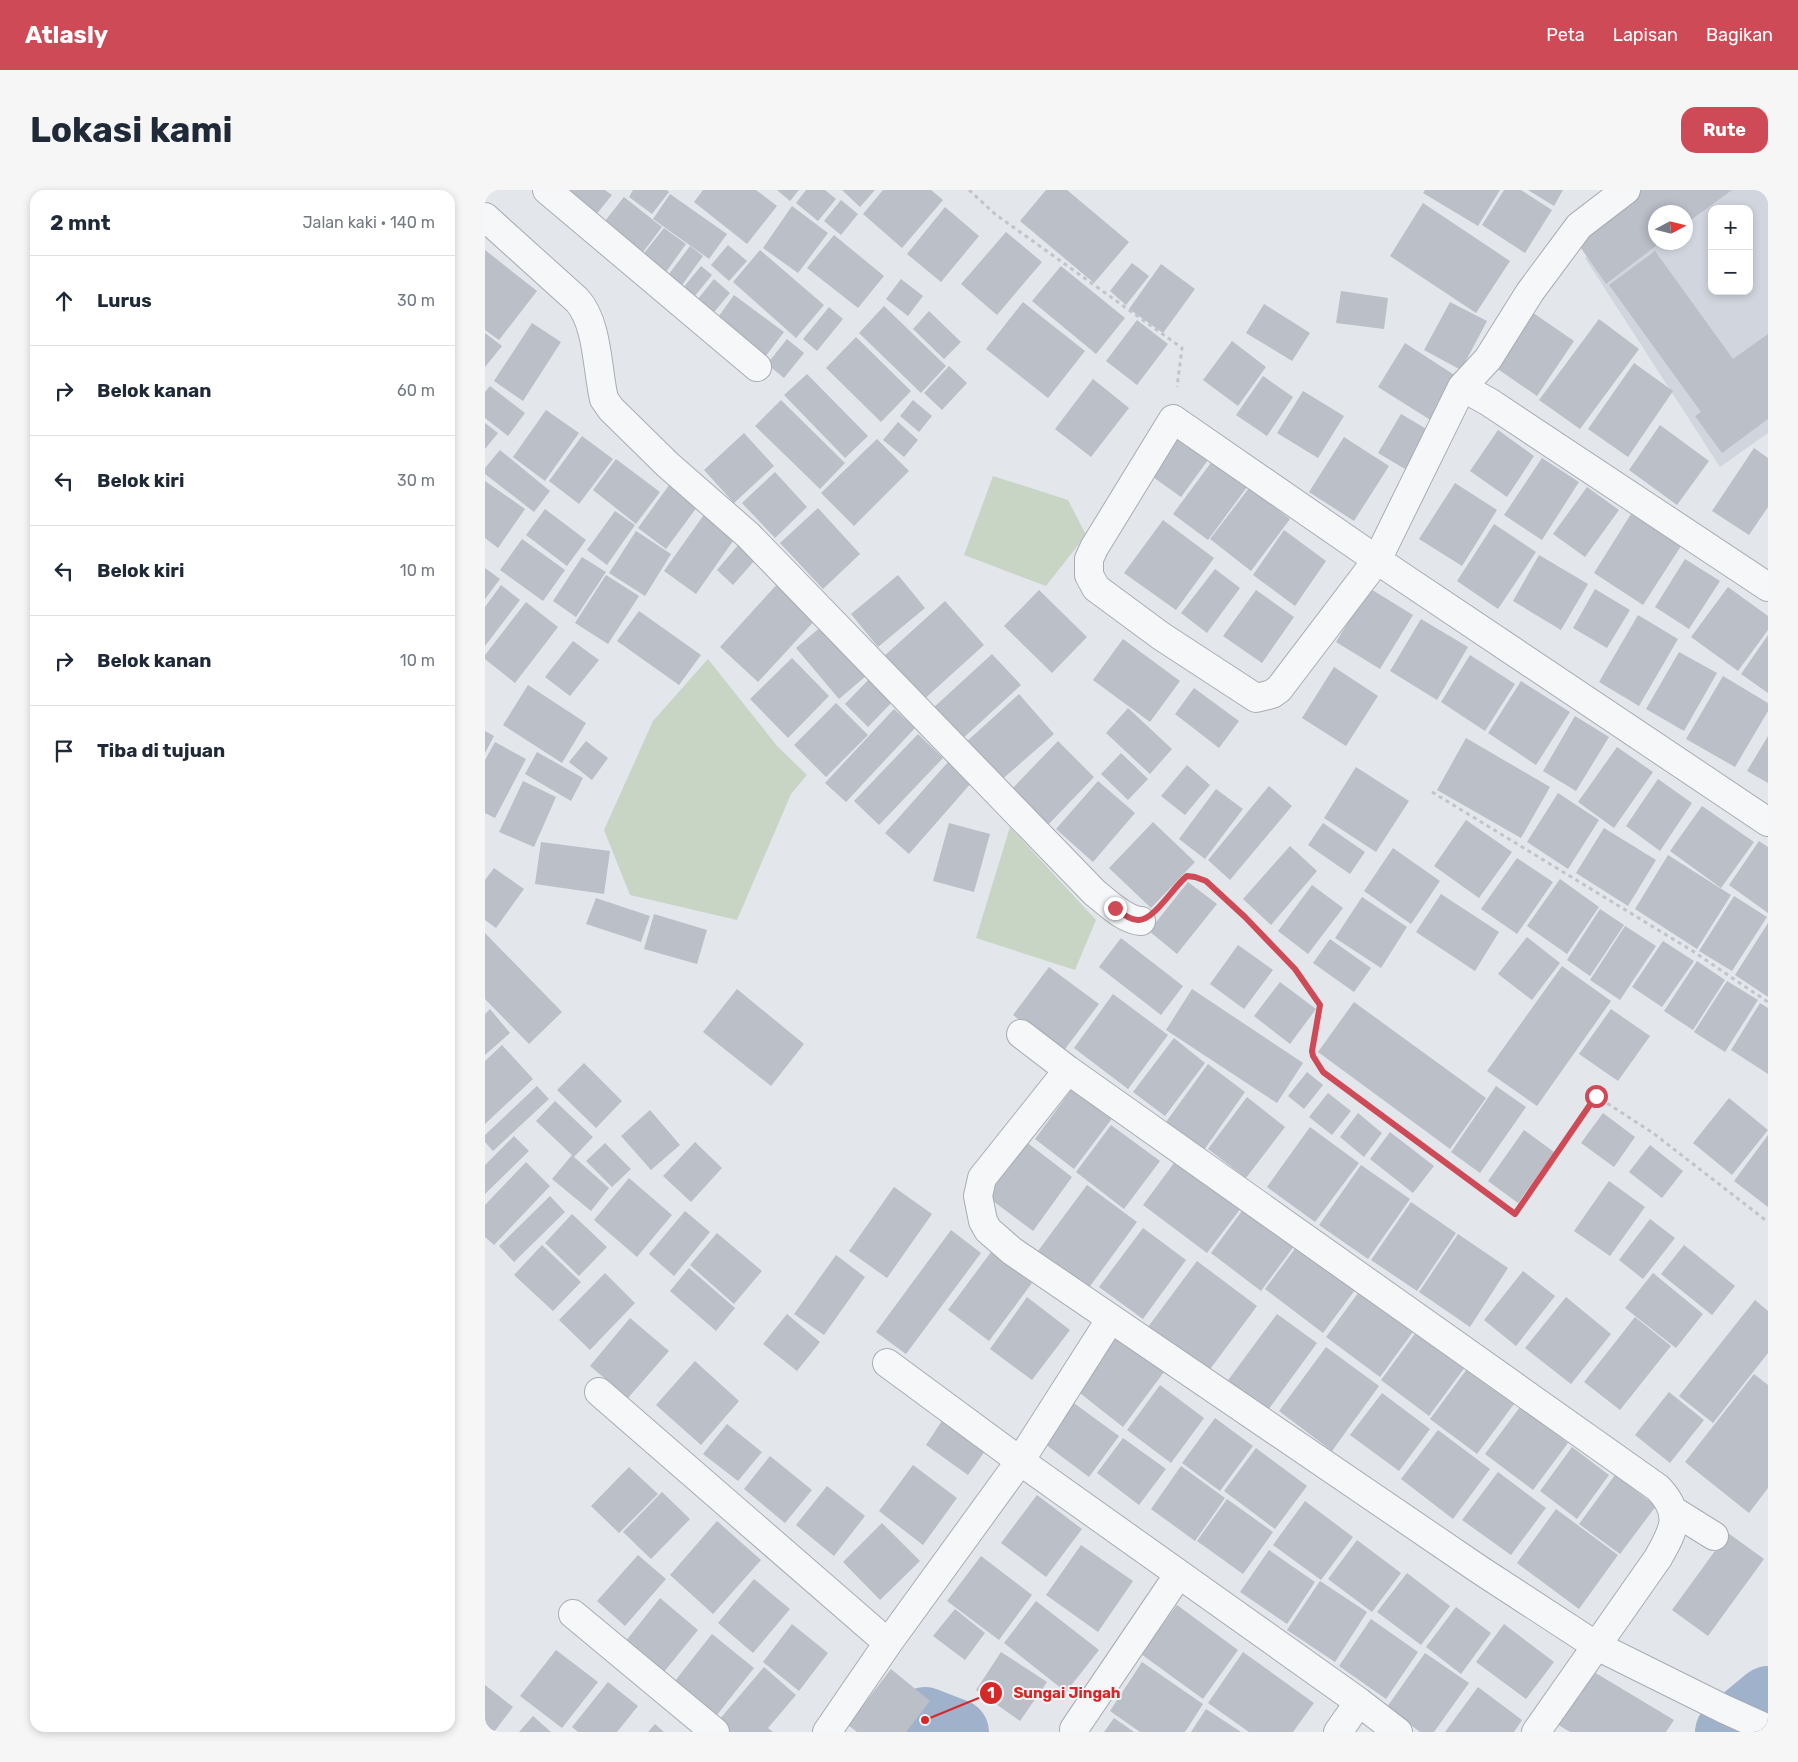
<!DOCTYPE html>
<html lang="id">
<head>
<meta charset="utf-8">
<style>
  :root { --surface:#fff; --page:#f6f6f7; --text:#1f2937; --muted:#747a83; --line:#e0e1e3; --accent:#ce4a56 }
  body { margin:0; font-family:Rubik,sans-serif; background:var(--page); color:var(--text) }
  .controls { position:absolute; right:15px; top:15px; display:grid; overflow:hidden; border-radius:10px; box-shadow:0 2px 8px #0003 }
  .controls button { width:45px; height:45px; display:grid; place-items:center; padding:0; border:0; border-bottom:1px solid var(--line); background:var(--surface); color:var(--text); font:25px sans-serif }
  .compass { position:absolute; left:1163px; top:15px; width:45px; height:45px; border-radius:50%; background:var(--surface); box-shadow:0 2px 8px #0003; rotate:83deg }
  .stop { position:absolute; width:15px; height:15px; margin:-11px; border:4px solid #ce4a56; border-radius:50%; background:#fff }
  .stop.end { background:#ce4a56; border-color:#fff; box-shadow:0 1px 5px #0008 }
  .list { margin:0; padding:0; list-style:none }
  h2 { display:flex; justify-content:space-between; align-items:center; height:65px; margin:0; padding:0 20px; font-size:21px }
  h2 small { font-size:16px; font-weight:400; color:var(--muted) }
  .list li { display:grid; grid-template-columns:32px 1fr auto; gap:15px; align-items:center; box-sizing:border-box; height:90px; padding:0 20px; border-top:1px solid var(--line) }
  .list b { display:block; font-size:19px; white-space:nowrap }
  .list em { font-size:16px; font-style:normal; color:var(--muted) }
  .icon { flex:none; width:28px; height:28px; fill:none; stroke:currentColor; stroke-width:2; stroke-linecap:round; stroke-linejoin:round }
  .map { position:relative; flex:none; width:1283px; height:1542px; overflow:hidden; border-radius:15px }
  header { display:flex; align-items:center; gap:30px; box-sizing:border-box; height:70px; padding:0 25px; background:var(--accent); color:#fff }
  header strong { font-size:24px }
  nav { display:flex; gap:28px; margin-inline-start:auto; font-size:18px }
  .intro { display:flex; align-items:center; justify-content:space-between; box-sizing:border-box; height:120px; padding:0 30px }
  h1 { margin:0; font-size:35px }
  .button { padding:12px 22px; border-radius:15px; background:var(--accent); color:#fff; font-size:18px; font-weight:700 }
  main { display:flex; gap:30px; padding:0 30px }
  aside { flex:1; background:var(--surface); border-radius:15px; box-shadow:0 2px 8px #0003 }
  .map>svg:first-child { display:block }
  .built { fill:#d1d5dd; fill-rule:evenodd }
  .green { fill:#c8d5c4 }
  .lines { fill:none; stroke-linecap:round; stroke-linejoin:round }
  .river { stroke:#9fb1cb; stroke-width:66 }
  .building { fill:#babfc8 }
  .street-casing { stroke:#a8acb5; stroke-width:30 }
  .path { stroke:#c1c4ca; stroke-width:3; stroke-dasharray:4 4; stroke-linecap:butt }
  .street { stroke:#f6f7f9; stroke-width:28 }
  .route { stroke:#ce4a56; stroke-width:6 }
  .leader { fill:none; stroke:#d62828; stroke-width:2 }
  .callout-dot { fill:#d62828; stroke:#f3f5f8; stroke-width:2 }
  .mark-label { font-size:15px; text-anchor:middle; font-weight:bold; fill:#fff }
  .callout-label { font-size:15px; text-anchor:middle; font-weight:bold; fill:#d62828; stroke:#f3f5f8; stroke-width:4; stroke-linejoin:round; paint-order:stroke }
</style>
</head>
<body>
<header>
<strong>Atlasly</strong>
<nav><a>Peta</a><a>Lapisan</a><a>Bagikan</a></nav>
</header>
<div class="intro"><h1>Lokasi kami</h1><a class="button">Rute</a></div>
<main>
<aside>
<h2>2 mnt<small>Jalan kaki · 140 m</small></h2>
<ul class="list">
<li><svg class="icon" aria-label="ahead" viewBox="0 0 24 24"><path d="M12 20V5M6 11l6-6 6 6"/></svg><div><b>Lurus</b></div><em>30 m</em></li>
<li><svg class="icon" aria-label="right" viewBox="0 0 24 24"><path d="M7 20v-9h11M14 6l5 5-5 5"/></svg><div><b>Belok kanan</b></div><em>60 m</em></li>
<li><svg class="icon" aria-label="left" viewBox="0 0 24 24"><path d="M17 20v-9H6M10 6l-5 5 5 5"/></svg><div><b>Belok kiri</b></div><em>30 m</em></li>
<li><svg class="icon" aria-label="left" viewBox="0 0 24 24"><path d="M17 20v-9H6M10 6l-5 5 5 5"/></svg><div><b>Belok kiri</b></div><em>10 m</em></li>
<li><svg class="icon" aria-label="right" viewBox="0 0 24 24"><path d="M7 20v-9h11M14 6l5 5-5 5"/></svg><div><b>Belok kanan</b></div><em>10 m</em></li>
<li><svg class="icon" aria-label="arrive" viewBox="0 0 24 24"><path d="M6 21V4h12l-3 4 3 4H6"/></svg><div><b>Tiba di tujuan</b></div></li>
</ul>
</aside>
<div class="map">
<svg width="1283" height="1542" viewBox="0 0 1283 1542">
  <rect width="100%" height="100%" fill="#e3e6eb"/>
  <path class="built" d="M1194,0H1283V243L1235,277L1100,68ZM1227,19H1264V101H1227ZM1170,22H1200V52H1170Z"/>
  <path class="green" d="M508,286L583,310L601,345L561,396L479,365Z
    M223,469L292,556L322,585L306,604L252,730L145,705L119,640L168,531Z
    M525,637L611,730L590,780L491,748Z"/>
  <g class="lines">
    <path class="river" d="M428,1542L440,1530L471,1542
      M1243,1542L1283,1509"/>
  </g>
  <path class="building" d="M66,0H120L127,5L105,32Z
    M148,0H182L184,2L167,24L144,7Z
    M218,0H271L292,16L262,54L209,12Z
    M292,0H314L305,11Z
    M321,0H340L351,9L333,31L311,13Z
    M357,0H390L375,17Z
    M398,0H446L458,10L417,58L378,24Z
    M561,0H582L644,52L609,93L535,31Z
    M940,0H1015L993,36L938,3Z
    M1019,0H1036L1067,20L1040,63L997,35Z
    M1043,0H1078L1069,16Z
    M1150,0H1247L1200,34V22H1170V52H1176L1121,94L1089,48Z
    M185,4L242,44L224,69L168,29Z
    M139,7L177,37L155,66L116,36Z
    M356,10L373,24L356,45L339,31Z
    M938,13L1025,71L991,123L905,66Z
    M307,16L343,43L313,83L278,58Z
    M460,17L494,46L456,92L422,64Z
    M179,38L201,54L179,85L156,67Z
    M521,42L557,72L512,125L476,94Z
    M349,45L399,86L373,118L322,78Z
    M243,55L262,71L244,91L226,75Z
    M205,56L218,66L195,98L181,88Z
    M0,60L52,101L14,150L0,140Z
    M275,60L339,115L311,148L248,92Z
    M1170,61L1248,169L1283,144V229L1237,263L1210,226L1216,222L1124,95Z
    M647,73L664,86L641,115L625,101Z
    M676,74L710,99L678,143L644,119Z
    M216,76L227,85L204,113L193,104Z
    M576,76L640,128L611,164L547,111Z
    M229,89L245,103L225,127L209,114Z
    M416,89L438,106L423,126L401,109Z
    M856,101L903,108L899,139L851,133Z
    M249,105L299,142L280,167L231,130Z
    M538,112L600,161L563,208L501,159Z
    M965,112L1002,131L976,180L939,160Z
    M779,114L825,143L807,171L761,143Z
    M399,116L461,176L436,203L374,143Z
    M344,117L358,129L332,161L318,149Z
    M1041,118L1089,151L1052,206L1004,173Z
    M444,121L476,152L459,169L428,139Z
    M1114,129L1154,159L1095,239L1054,210Z
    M652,130L683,154L652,195L621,171Z
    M47,133L76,152L38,211L9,191Z
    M0,143L17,156L0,177Z
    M371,147L426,201L396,232L341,178Z
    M302,149L319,163L299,188L282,174Z
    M747,151L781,177L753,216L718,190Z
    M920,153L974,188L947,231L893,197Z
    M1149,173L1188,201L1143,267L1103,239Z
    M464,176L482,193L457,220L439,203Z
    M322,184L383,246L360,268L299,205Z
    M778,186L808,207L782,246L751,225Z
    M608,189L644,218L606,267L570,239Z
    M5,196L40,223L23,246L0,228V202Z
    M818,201L859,226L833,268L792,243Z
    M296,210L360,273L335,299L270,236Z
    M428,210L447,226L434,242L415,226Z
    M61,220L94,243L60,291L28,267Z
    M916,224L943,240L920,279L893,263Z
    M413,232L433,250L419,267L398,250Z
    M0,233L13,243L0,259Z
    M1175,235L1224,271L1192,315L1144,280Z
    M1013,240L1049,266L1022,307L985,281Z
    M685,242L723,270L696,307L658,280Z
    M259,243L289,276L249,313L219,280Z
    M97,246L128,269L94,314L64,291Z
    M859,247L904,276L869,331L824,302Z
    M392,249L424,281L369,336L336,303Z
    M1269,258L1283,268V317L1264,345L1227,321Z
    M15,260L65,301L49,322L0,284V278Z
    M1057,268L1094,292L1057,350L1019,325Z
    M131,269L175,302L151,334L108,300Z
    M728,270L762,297L723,350L688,324Z
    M290,282L322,317L290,348L257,313Z
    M190,287L218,309L181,359L153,338Z
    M0,291L40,319L13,358L0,348Z
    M970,293L1012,320L977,376L934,349Z
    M1102,297L1134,320L1100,367L1068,344Z
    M764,298L805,329L766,381L725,349Z
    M333,318L375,364L338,399L295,353Z
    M60,319L101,350L82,376L41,345Z
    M223,319L255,341L211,404L179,381Z
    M130,321L150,335L122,375L102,360Z
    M1146,324L1196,356L1158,415L1109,383Z
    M678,330L729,368L691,420L639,383Z
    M1009,334L1051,362L1013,419L972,391Z
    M799,340L841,371L810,416L768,385Z
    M151,341L186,364L160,406L124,383Z
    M260,347L277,362L248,395L232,380Z
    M37,349L80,380L58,411L15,380Z
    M1054,365L1103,394L1076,440L1028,411Z
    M97,367L121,382L91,427L68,411Z
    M1200,369L1235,391L1204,439L1170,417Z
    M0,378L15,389L0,409Z
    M730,379L755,398L722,443L696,423Z
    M121,385L154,406L123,454L90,433Z
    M413,385L440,418L393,457L366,424Z
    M295,391L333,427L273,492L235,457Z
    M16,395L35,410L0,456V417Z
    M1243,397L1283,426V440L1253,481L1206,447Z
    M884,398L928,425L895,479L851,452Z
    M1110,399L1145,420L1122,458L1088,438Z
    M554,400L602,447L567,483L519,436Z
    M771,400L809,427L777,473L738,446Z
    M460,411L499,455L436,512L397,468Z
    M41,412L73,437L30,493L0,469V465Z
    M154,421L216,465L194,495L132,451Z
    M1153,425L1193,449L1154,516L1114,492Z
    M936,429L983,457L952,510L905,481Z
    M338,435L381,486L354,509L311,458Z
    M1283,445V503L1256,484Z
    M638,449L695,491L665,532L608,490Z
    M88,451L114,470L85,506L60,487Z
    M1194,462L1232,483L1199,541L1161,519Z
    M507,464L536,495L475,551L447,519Z
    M985,465L1030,494L1000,541L956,512Z
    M307,468L344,506L303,548L265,509Z
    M849,477L893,506L861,556L817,528Z
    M388,485L411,508L383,537L360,514Z
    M1238,486L1283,513V521L1250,577L1201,549Z
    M1036,491L1085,522L1051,575L1003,543Z
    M43,495L101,533L77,573L18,535Z
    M709,498L754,531L734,558L690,524Z
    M534,504L569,544L514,592L480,553Z
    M351,513L383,545L341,587L309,555Z
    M643,518L687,559L665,584L621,543Z
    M409,519L430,538L361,612L340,593Z
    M1090,526L1124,547L1091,601L1058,581Z
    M0,541L9,546L0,563Z
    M433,544L458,568L394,635L369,611Z
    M1283,546V593L1262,581Z
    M981,548L1065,597L1036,648L952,600Z
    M101,551L123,568L107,590L84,572Z
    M573,551L609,587L560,638L524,602Z
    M10,552L41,569L10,628L0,623V570Z
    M1132,557L1168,582L1129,638L1093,612Z
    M52,562L98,588L86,611L40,584Z
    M636,563L663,589L643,610L616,584Z
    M464,571L487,592L424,664L400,643Z
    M702,575L725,595L700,625L676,606Z
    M871,577L924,611L891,662L839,628Z
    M1173,589L1207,613L1175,661L1141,636Z
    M38,591L71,607L49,657L14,642Z
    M613,591L650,623L608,672L571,639Z
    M784,596L807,616L745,690L723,670Z
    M731,599L758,619L720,669L694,649Z
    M1073,603L1114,630L1083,679L1042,652Z
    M1217,616L1269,652L1236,698L1185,661Z
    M981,630L1027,662L994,708L949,676Z
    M668,632L710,672L666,718L624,678Z
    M464,633L505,644L489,702L448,691Z
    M838,633L880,662L865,684L823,655Z
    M1119,638L1171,670L1143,716L1091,683Z
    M1274,651L1283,657V723L1244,695Z
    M56,652L125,661L119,704L50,694Z
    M805,656L832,681L786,735L758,709Z
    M908,658L955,691L926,734L879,701Z
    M1183,665L1246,705L1212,759L1150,719Z
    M1032,668L1068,692L1032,744L996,719Z
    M9,678L39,699L11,738L0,730V690Z
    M1075,689L1114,717L1082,764L1042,736Z
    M703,692L732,714L692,764L664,741Z
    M827,695L858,718L823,764L793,741Z
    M956,704L1014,742L990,781L931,742Z
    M1249,706L1282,727L1247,781L1214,761Z
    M877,707L922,737L896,778L850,748Z
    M111,708L165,726L156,752L101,734Z
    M1115,719L1139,735L1105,786L1082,770Z
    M169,724L222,740L212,774L159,759Z
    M1283,733V807L1250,785Z
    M1140,736L1171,756L1135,810L1105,790Z
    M0,743L77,822L44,854L0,809Z
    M1042,747L1075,773L1047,810L1013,784Z
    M636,748L698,796L676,825L614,777Z
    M845,749L886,778L869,802L828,773Z
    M1178,751L1209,771L1177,817L1147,797Z
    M753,755L788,780L759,819L725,794Z
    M1212,771L1240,790L1208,840L1179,821Z
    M1077,776L1126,811L1052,916L1002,881Z
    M564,777L614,814L577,863L528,825Z
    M1242,791L1273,810L1240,862L1209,842Z
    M795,792L831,819L805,854L769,826Z
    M252,799L319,854L286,896L218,842Z
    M707,799L818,873L792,913L681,840Z
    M628,804L683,845L643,899L589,858Z
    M869,812L1001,908L965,959L833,862Z
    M1275,813L1283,818V884L1246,860Z
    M5,819L25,843L0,865V824Z
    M1126,819L1165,846L1133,891L1094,864Z
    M689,848L720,873L680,926L648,902Z
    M17,855L48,889L0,934V871Z
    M99,873L137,911L111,938L72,900Z
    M723,874L760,902L719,960L681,932Z
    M822,882L838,895L819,919L803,906Z
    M52,896L64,909L8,961L0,952V945Z
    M589,896L629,926L589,979L550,949Z
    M1011,896L1041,917L995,983L966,962Z
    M843,903L866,921L847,945L824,927Z
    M762,907L800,937L761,988L723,959Z
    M1244,908L1283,940L1247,985L1208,953Z
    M70,911L108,947L89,967L124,998L106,1021L67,989L87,965L51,931Z
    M165,920L195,955L166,980L136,946Z
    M873,923L897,943L879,967L855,947Z
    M1118,923L1150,947L1129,977L1096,953Z
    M626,935L675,971L639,1019L591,982Z
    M825,937L874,973L830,1032L782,997Z
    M1039,940L1069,962L1033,1013L1003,991Z
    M905,942L949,976L928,1003L885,969Z
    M1283,945V1017L1249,991Z
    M29,946L44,961L0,1004V975Z
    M540,951L587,987L548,1041L500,1005Z
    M210,952L237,978L206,1012L178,986Z
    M120,953L146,979L127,997L101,971Z
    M1165,955L1198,981L1177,1008L1144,982Z
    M692,969L756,1018L722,1063L658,1015Z
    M41,972L65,996L9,1055L0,1047V1015Z
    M876,975L925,1009L883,1069L834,1035Z
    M144,988L187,1025L152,1067L109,1030Z
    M1124,991L1160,1017L1125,1066L1089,1041Z
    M602,995L652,1032L603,1099L553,1061Z
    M409,997L447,1024L402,1088L364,1061Z
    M65,1006L80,1022L29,1072L14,1056Z
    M926,1012L971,1043L932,1101L886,1070Z
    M762,1014L812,1052L776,1101L726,1063Z
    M200,1021L225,1042L189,1086L164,1064Z
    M87,1024L122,1057L94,1086L60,1053Z
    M1165,1029L1190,1048L1158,1089L1134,1070Z
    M658,1038L701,1070L658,1129L614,1097Z
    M466,1040L496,1063L421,1164L391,1142Z
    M232,1043L277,1081L249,1114L205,1075Z
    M973,1044L1023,1078L985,1137L934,1102Z
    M815,1052L873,1096L838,1143L780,1099Z
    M57,1055L96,1092L68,1121L29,1085Z
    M1199,1055L1250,1096L1227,1125L1176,1084Z
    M506,1062L547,1093L504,1151L463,1120Z
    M351,1065L380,1087L339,1145L309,1124Z
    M712,1071L772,1116L723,1182L663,1137Z
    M204,1078L250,1118L231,1141L185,1101Z
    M1038,1081L1070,1106L1031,1156L999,1130Z
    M120,1083L150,1113L105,1160L74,1130Z
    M1168,1083L1218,1124L1191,1158L1140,1118Z
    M876,1099L930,1139L895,1187L841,1147Z
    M542,1107L585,1140L547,1190L505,1159Z
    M1081,1107L1126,1144L1086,1194L1040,1158Z
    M1270,1110L1283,1121V1163L1228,1233L1194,1206Z
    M302,1124L335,1152L312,1181L278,1154Z
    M792,1124L832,1153L781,1223L741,1193Z
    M1150,1127L1186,1156L1135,1220L1099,1192Z
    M145,1128L184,1161L143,1208L105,1176Z
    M626,1141L679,1182L638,1237L586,1196Z
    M932,1141L980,1177L944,1226L896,1190Z
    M841,1157L894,1196L847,1261L794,1221Z
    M210,1171L254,1211L216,1255L171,1215Z
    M982,1179L1029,1214L992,1264L945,1229Z
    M1269,1184L1283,1195V1298L1264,1323L1200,1272Z
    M675,1195L719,1228L686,1273L642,1240Z
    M1184,1202L1219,1230L1185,1273L1150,1245Z
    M897,1203L945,1239L914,1281L865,1245Z
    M586,1211L634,1246L604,1287L556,1251Z
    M1035,1217L1083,1253L1048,1300L1000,1264Z
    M462,1223L505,1254L483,1285L441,1255Z
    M730,1228L768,1256L735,1301L697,1273Z
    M242,1234L277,1262L253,1291L218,1264Z
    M953,1240L1005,1279L968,1329L916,1289Z
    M638,1248L681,1279L654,1315L612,1283Z
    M1087,1257L1124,1285L1092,1329L1055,1301Z
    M771,1258L822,1296L790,1339L739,1301Z
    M285,1266L327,1300L300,1333L259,1299Z
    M428,1275L472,1308L438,1355L394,1321Z
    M696,1276L740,1308L710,1351L666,1319Z
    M144,1277L173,1304L134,1343L106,1316Z
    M1013,1282L1061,1318L1026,1365L977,1330Z
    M1130,1285L1171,1316L1135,1364L1094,1334Z
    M342,1296L380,1326L349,1366L311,1335Z
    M177,1302L205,1329L166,1369L138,1342Z
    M552,1305L597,1339L561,1387L516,1353Z
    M742,1309L788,1342L758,1384L712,1351Z
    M820,1311L868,1347L836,1390L788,1355Z
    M1071,1319L1133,1365L1094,1419L1032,1373Z
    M232,1331L276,1370L228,1424L185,1385Z
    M397,1333L435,1371L395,1410L358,1372Z
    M1243,1343L1279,1369L1223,1446L1187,1420Z
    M872,1350L916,1383L887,1422L843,1389Z
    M596,1355L648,1391L613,1442L561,1405Z
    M784,1360L830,1392L802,1434L755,1402Z
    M153,1365L181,1389L140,1436L112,1411Z
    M496,1366L547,1405L514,1450L462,1411Z
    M922,1383L965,1416L936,1455L892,1422Z
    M269,1389L305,1419L268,1463L233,1433Z
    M835,1391L882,1422L850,1472L802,1440Z
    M175,1408L213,1440L178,1483L140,1452Z
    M551,1411L614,1460L581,1502L519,1453Z
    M692,1415L753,1460L718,1509L656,1464Z
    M971,1417L1006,1443L976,1484L941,1457Z
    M470,1419L500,1443L480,1470L448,1446Z
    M886,1429L933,1462L901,1509L854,1476Z
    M307,1434L343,1463L314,1501L278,1472Z
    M1019,1434L1069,1472L1041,1509L991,1472Z
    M227,1444L269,1478L228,1530L186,1496Z
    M71,1460L113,1492L77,1538L35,1506Z
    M516,1462L562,1492L535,1531L491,1500Z
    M758,1462L829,1513L808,1542H764L723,1513Z
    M940,1463L984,1493L949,1542H935L902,1517Z
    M657,1472L718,1514L700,1542H655L625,1521Z
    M279,1477L311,1505L283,1538L288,1542H234L228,1537Z
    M406,1479L445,1511L421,1542H372L363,1535Z
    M1104,1479L1189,1530L1181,1542H1085L1072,1534Z
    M123,1492L153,1516L132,1542H93L87,1537Z
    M0,1495L28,1517L9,1542H0Z
    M993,1497L1037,1530L1029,1542H960Z
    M721,1519L756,1542H706Z
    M48,1526L66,1542H34Z
    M629,1528L649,1542H619Z
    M170,1534L179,1542H163Z"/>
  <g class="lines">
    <g class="street-casing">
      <path id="street" d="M62,0L272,177
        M0,27L92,110C113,133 112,179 119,209L126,219L183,275L263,345L610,703C622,712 639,730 656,731
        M977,197L1003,169L1045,102L1094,36L1141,0
        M1283,397L1004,212L977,197L892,370L794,499L787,504L771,508L676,446L611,398L604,385V369L609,358L688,229L892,370L1283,632
        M536,844L583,880L1173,1298C1198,1324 1189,1340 1173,1368L1051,1542
        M583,880L497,988L493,1006L498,1031L503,1040L527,1061L995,1380L1110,1455L1239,1519L1283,1539
        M625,1130L535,1271L874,1512L913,1542
        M114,1202L403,1453
        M1189,1321L1229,1346
        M88,1424L230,1542
        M589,1539L694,1384
        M342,1542L403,1453L535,1271L402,1173
        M853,1542L874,1512"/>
    </g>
    <path class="path" d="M484,0L510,24L697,158L692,197
      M947,602L1206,760L1283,812
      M679,710L694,692L702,686L710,687L721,691L760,727L810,779L835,815L827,861L828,866L838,881L1030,1024L1111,906L1168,943L1283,1032"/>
    <use href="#street" class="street"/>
  </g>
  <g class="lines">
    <path class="route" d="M630,718C636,723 646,731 654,730C669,730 689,696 702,686L710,687L721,691L760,727L810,779L835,815L827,861L828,866L838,882L1030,1024L1111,906"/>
  </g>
  <path class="leader" d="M440 1530L506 1503"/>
  <g class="callout-dot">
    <circle cx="440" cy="1530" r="5"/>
    <circle cx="506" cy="1503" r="12"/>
  </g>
  <g class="mark-label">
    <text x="506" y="1508">1</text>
  </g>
  <g class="callout-label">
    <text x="582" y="1508">Sungai Jingah</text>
  </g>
</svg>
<div class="controls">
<button>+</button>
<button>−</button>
</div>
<svg class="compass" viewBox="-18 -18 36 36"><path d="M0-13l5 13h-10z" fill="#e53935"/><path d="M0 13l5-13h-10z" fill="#747a83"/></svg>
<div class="stop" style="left:1111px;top:906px"></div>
<div class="stop end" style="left:630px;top:718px"></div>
</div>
</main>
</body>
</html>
